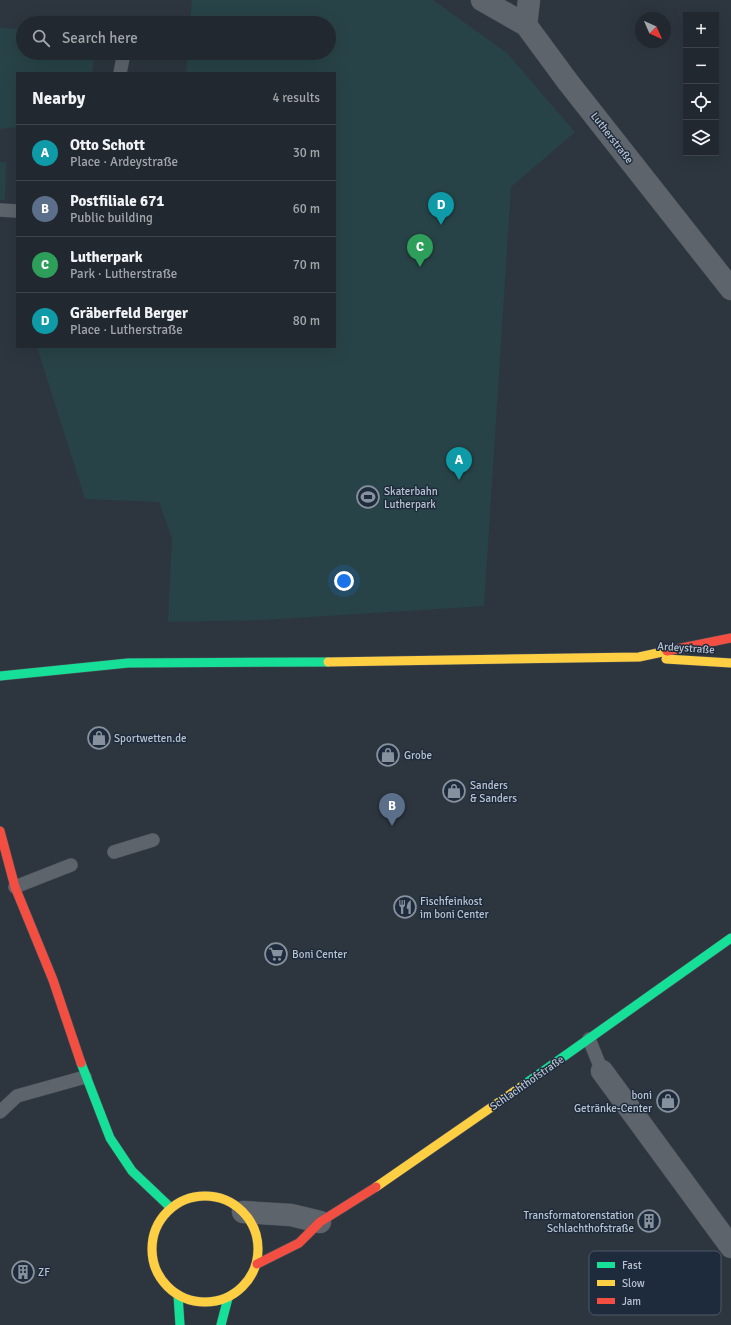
<!DOCTYPE html>
<html lang="en">
<head>
<meta charset="utf-8">
<style>
  :root { --surface:#22282f; --page:#2a3037; --text:#f1f3f6; --muted:#a2a6aa; --line:#3f444b; --accent:#87919d }
  body { margin:0; font-family:Signika,sans-serif; background:var(--page); color:var(--text) }
  .controls { position:absolute; right:12px; top:12px; display:grid; overflow:hidden; border-radius:0px; box-shadow:0 4px 16px #0002 }
  .controls button { width:36px; height:36px; display:grid; place-items:center; padding:0; border:0; border-bottom:1px solid var(--line); background:var(--surface); color:var(--text); font:20px sans-serif }
  .compass { position:absolute; left:635px; top:12px; width:36px; height:36px; border-radius:50%; background:var(--surface); box-shadow:0 4px 16px #0002; rotate:135deg }
  .you { position:absolute; left:344px; top:581px; width:14px; height:14px; margin:-10px; border:3px solid #fff; border-radius:50%; background:#1a73e8; box-shadow:0 0 0 6px #1a73e833 }
  .badge { display:grid; place-items:center; width:26px; height:26px; border-radius:50%; background:var(--accent); color:#fff; font-size:13px; font-weight:700 }
  .pin { position:absolute; translate:-50% -33px; filter:drop-shadow(0 1px 2px #0008) }
  .pin::after { content:''; position:absolute; top:21px; width:14px; height:12px; background:inherit; clip-path:polygon(0 0,100% 0,50% 100%) }
  .list { margin:0; padding:0; list-style:none }
  h2 { display:flex; justify-content:space-between; align-items:center; height:52px; margin:0; padding:0 16px; font-size:17px }
  h2 small { font-size:13px; font-weight:400; color:var(--muted) }
  .list li { display:grid; grid-template-columns:26px 1fr auto; gap:12px; align-items:center; box-sizing:border-box; height:56px; padding:0 16px; border-top:1px solid var(--line) }
  .list b { display:block; font-size:15px; white-space:nowrap }
  .list p { margin:0; font-size:13px; white-space:nowrap; color:var(--muted) }
  .list em { font-size:13px; font-style:normal; color:var(--muted) }
  .icon { flex:none; width:22px; height:22px; fill:none; stroke:currentColor; stroke-width:2; stroke-linecap:round; stroke-linejoin:round }
  .map { position:relative; flex:none; width:731px; height:1325px; overflow:hidden }
  .search { position:absolute; background:var(--surface); box-shadow:0 4px 16px #0002; left:16px; top:16px; width:320px; height:44px; display:flex; align-items:center; gap:10px; box-sizing:border-box; padding:0 14px; border-radius:22px; color:var(--muted); font-size:15px }
  .panel { position:absolute; background:var(--surface); box-shadow:0 4px 16px #0002; left:16px; top:72px; width:320px; height:276px; border-radius:0px }
  .map>svg:first-child { display:block }
  .green { fill:#284347 }
  .lines { fill:none; stroke-linecap:round; stroke-linejoin:round }
  .lane-casing { stroke:#4c5259; stroke-width:14 }
  .street-casing { stroke:#4c5259; stroke-width:23 }
  .fast-casing { stroke:#4c5259; stroke-width:10 }
  .slow-casing { stroke:#4c5259; stroke-width:10 }
  .jam-casing { stroke:#4c5259; stroke-width:10 }
  .lane { stroke:#5e646c; stroke-width:13 }
  .street { stroke:#5e646c; stroke-width:22 }
  .fast { stroke:#16e098; stroke-width:9 }
  .slow { stroke:#ffcf43; stroke-width:9 }
  .jam { stroke:#f24e42; stroke-width:9 }
  .labels { text-anchor:middle; dominant-baseline:central; stroke-width:3; stroke-linejoin:round; paint-order:stroke }
  .street-label { font-size:11px; fill:#b8c2cf; stroke:#1e2b3c }
  .poi-label { font-size:11px; fill:#b8c2cf; stroke:#1e2b3c; text-anchor:start }
  .key { fill:#1e2b3c; stroke:#4c5868; stroke-width:1 }
  .key-label { font-size:11px; fill:#b8c2cf }
</style>
</head>
<body>
<div class="map">
<svg width="731" height="1325" viewBox="0 0 731 1325">
  <rect width="100%" height="100%" fill="#2d363f"/>
  <path class="green" d="M192,0H433L507,53L575,132L511,187L484,606L262,620L168,622L172,538L159,502L85,499L37,347H335V73H186L188,53H329V23H190Z
    M0,28L23,29V53H95L92,73H17V127L0,129Z
    M0,162H6L5,200H0Z"/>
  <g class="lines">
    <g class="lane-casing">
      <path id="lane" d="M120,73L124,53
        M0,210L17,211
        M114,852L153,840
        M15,887L71,865
        M589,1039L602,1071
        M0,1112L17,1096L85,1077"/>
    </g>
    <g class="street-casing">
      <path id="street" d="M482,0L526,25L568,82L731,289
        M526,25L529,0
        M602,1071L731,1247
        M243,1212L291,1215L320,1222"/>
    </g>
    <g class="fast-casing">
      <path id="fast" d="M0,676L128,663L328,662
        M81,1063L110,1138L132,1171L171,1208
        M525,1084L731,938
        M178,1295L180,1325
        M221,1325L228,1298"/>
    </g>
    <g class="slow-casing">
      <path id="slow" d="M666,659L731,663
        M328,662L639,657L667,651
        M376,1187L525,1084
        M152 1249a53 53 0 1 1 106 0a53 53 0 1 1-106 0Z"/>
    </g>
    <g class="jam-casing">
      <path id="jam" d="M667,651L731,638
        M0,831L15,887L53,980L81,1063
        M257,1264L299,1243L320,1222L376,1187"/>
    </g>
    <use href="#lane" class="lane"/>
    <use href="#street" class="street"/>
    <use href="#fast" class="fast"/>
    <use href="#slow" class="slow"/>
    <use href="#jam" class="jam"/>
  </g>
  <defs>
    <g id="stadium-ring" transform="scale(1.15)"><circle r="9.5" fill="#1e2b3c" stroke="#87919d" stroke-width="1.5"/><path d="M0-5a6.5 5 0 1 0 0 10a6.5 5 0 1 0 0-10ZM-3.5-1.8h7v3.6h-7Z" fill="#87919d"/></g>
    <g id="shop-ring" transform="scale(1.15)"><circle r="9.5" fill="#1e2b3c" stroke="#87919d" stroke-width="1.5"/><path d="M-5-2.5h2.3a2.7 3.5 0 0 1 5.4 0H5L5.5 6h-11ZM-1.5-2.5h3a1.5 2.3 0 0 0-3 0Z" fill="#87919d"/></g>
    <g id="restaurant-ring" transform="scale(1.15)"><circle r="9.5" fill="#1e2b3c" stroke="#87919d" stroke-width="1.5"/><path d="M-5-6h1v4h1v-4h1v4h1v-4h1v5L-1.5 .5V6h-2V.5L-5-1ZM5-6V6H3V1.5H1.5Q1.5-4 5-6Z" fill="#87919d"/></g>
    <g id="supermarket-ring" transform="scale(1.15)"><circle r="9.5" fill="#1e2b3c" stroke="#87919d" stroke-width="1.5"/><path d="M-6-5.5h2.5l.6 2H6L4.5 2H-2.5L-4.4-4H-6ZM-1.5 3.2a1.3 1.3 0 1 0 .1 0ZM3 3.2a1.3 1.3 0 1 0 .1 0Z" fill="#87919d"/></g>
    <g id="building-ring" transform="scale(1.15)"><circle r="9.5" fill="#1e2b3c" stroke="#87919d" stroke-width="1.5"/><path d="M-4-6H4V6H1V3H-1V6H-4ZM-2.5-4.3h1.7v1.8h-1.7ZM.8-4.3h1.7v1.8H.8ZM-2.5-1h1.7V.8h-1.7ZM.8-1h1.7V.8H.8Z" fill="#87919d"/></g>
  </defs>
  <g fill-rule="evenodd">
    <use href="#stadium-ring" x="368" y="497"/>
    <use href="#shop-ring" x="99" y="738"/>
    <use href="#shop-ring" x="388" y="755"/>
    <use href="#shop-ring" x="454" y="791"/>
    <use href="#restaurant-ring" x="405" y="907"/>
    <use href="#supermarket-ring" x="276" y="954"/>
    <use href="#shop-ring" x="668" y="1101"/>
    <use href="#building-ring" x="649" y="1221"/>
    <use href="#building-ring" x="23" y="1272"/>
  </g>
  <g class="labels">
    <g class="street-label">
      <text transform="translate(612 138) rotate(52)">Lutherstraße</text>
      <text transform="translate(686 648) rotate(4)">Ardeystraße</text>
      <text transform="translate(527 1083) rotate(-35)">Schlachthofstraße</text>
    </g>
    <g class="poi-label">
      <text x="384" y="491">Skaterbahn<tspan x="384" dy="13">Lutherpark</tspan></text>
      <text x="114" y="738">Sportwetten.de</text>
      <text x="404" y="755">Grobe</text>
      <text x="470" y="785">Sanders<tspan x="470" dy="13">&amp; Sanders</tspan></text>
      <text x="420" y="901">Fischfeinkost<tspan x="420" dy="13">im boni Center</tspan></text>
      <text x="292" y="954">Boni Center</text>
      <text x="652" y="1095" text-anchor="end">boni<tspan x="652" dy="13">Getränke-Center</tspan></text>
      <text x="634" y="1215" text-anchor="end">Transformatorenstation<tspan x="634" dy="13">Schlachthofstraße</tspan></text>
      <text x="38" y="1272">ZF</text>
    </g>
  </g>
  <rect x="589" y="1251" width="132" height="64" rx="6" class="key"/>
  <rect x="597" y="1262" width="18" height="6" fill="#16e098"/>
  <rect x="597" y="1280" width="18" height="6" fill="#ffcf43"/>
  <rect x="597" y="1298" width="18" height="6" fill="#f24e42"/>
  <g class="key-label">
    <text x="622" y="1269">Fast</text>
    <text x="622" y="1287">Slow</text>
    <text x="622" y="1305">Jam</text>
  </g>
</svg>
<div class="controls">
<button>+</button>
<button>−</button>
<button><svg class="icon" aria-label="locate" viewBox="0 0 24 24"><circle cx="12" cy="12" r="6"/><path d="M12 2v4M12 18v4M2 12h4M18 12h4"/></svg></button>
<button><svg class="icon" aria-label="layers" viewBox="0 0 24 24"><path d="M12 4l9 5-9 5-9-5zM3 14l9 5 9-5"/></svg></button>
</div>
<svg class="compass" viewBox="-18 -18 36 36"><path d="M0-13l5 13h-10z" fill="#e53935"/><path d="M0 13l5-13h-10z" fill="#a2a6aa"/></svg>
<div class="you"></div>
<div class="pin badge" style="left:459px;top:480px;background:#0f9aa8">A</div>
<div class="pin badge" style="left:392px;top:826px;background:#5c6f8a">B</div>
<div class="pin badge" style="left:420px;top:267px;background:#2e9e5b">C</div>
<div class="pin badge" style="left:441px;top:225px;background:#0f9aa8">D</div>
<div class="search"><svg class="icon" aria-label="search" viewBox="0 0 24 24"><circle cx="10" cy="10" r="6"/><path d="M15 15l6 6"/></svg>Search here</div>
<section class="panel">
<h2>Nearby<small>4 results</small></h2>
<ul class="list">
<li><span class="badge" style="background:#0f9aa8">A</span><div><b>Otto Schott</b><p>Place · Ardeystraße</p></div><em>30 m</em></li>
<li><span class="badge" style="background:#5c6f8a">B</span><div><b>Postfiliale 671</b><p>Public building</p></div><em>60 m</em></li>
<li><span class="badge" style="background:#2e9e5b">C</span><div><b>Lutherpark</b><p>Park · Lutherstraße</p></div><em>70 m</em></li>
<li><span class="badge" style="background:#0f9aa8">D</span><div><b>Gräberfeld Berger</b><p>Place · Lutherstraße</p></div><em>80 m</em></li>
</ul>
</section>
</div>
</body>
</html>
